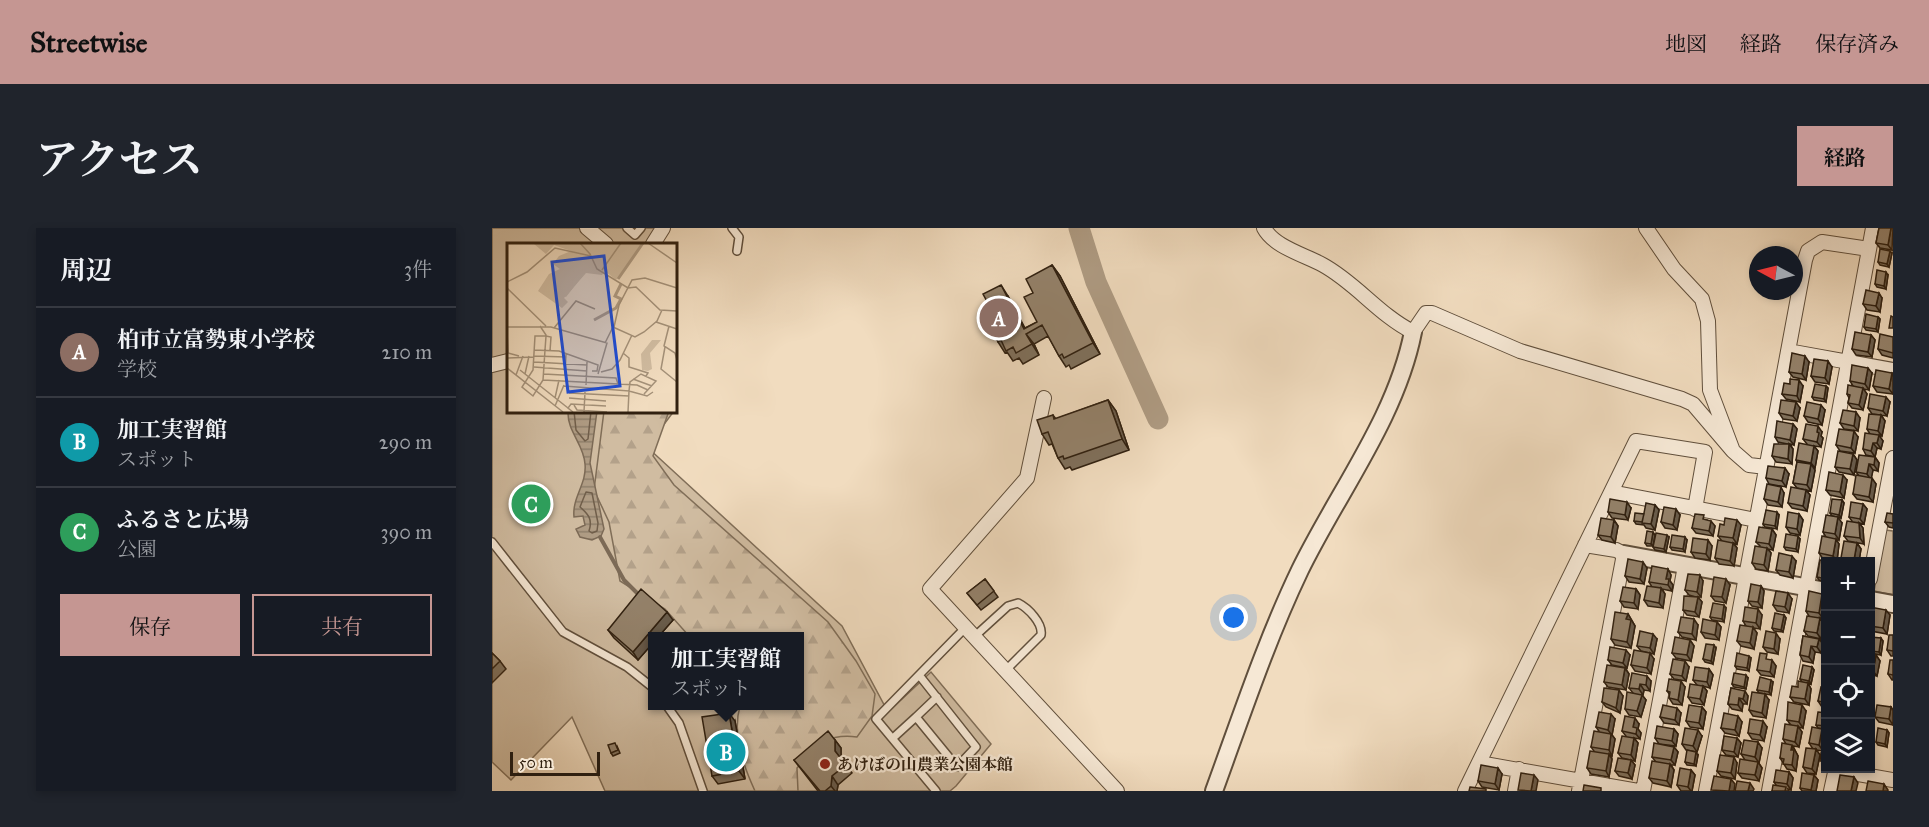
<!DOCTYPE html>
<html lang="ja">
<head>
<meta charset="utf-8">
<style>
  :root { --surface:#171b24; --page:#20242c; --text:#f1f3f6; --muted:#9ea1a6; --line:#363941; --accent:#c59692 }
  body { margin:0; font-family:"IM FELL Great Primer","Noto Serif JP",serif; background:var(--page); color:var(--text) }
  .controls { position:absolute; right:18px; bottom:18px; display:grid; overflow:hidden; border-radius:0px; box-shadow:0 3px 9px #0003 }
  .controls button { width:54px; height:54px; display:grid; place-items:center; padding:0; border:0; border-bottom:2px solid var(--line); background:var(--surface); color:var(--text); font:30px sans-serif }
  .compass { position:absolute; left:1257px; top:18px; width:54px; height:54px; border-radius:50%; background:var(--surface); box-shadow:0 3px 9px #0003; rotate:277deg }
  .scale { position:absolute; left:18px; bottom:15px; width:90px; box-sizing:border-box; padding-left:6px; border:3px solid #302010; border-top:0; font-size:16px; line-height:21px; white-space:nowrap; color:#302010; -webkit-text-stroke:4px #f6e8d5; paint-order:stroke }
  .you { position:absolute; left:742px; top:390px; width:21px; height:21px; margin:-15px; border:4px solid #fff; border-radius:50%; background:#1a73e8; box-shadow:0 0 0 9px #1a73e833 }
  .badge { display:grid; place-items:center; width:39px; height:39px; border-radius:50%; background:var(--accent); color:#fff; font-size:20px; font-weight:700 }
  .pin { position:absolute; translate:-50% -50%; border:3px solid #fff; box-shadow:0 2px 6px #0006 }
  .popup { position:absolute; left:156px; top:404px; width:156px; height:78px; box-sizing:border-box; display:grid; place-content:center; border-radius:0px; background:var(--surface); filter:drop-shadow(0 2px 4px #0005); font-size:20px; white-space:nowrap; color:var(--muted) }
  .popup b { font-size:22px; color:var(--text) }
  .popup::after { content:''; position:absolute; left:50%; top:100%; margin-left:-12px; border:12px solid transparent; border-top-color:var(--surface) }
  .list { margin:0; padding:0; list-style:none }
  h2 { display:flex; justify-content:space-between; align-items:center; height:78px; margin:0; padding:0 24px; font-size:26px }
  h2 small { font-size:20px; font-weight:400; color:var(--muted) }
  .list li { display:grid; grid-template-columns:39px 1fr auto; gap:18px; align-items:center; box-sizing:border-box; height:90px; padding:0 24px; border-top:2px solid var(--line) }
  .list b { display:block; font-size:22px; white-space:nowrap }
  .list p { margin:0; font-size:20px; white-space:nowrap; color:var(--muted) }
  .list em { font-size:20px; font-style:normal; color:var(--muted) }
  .actions { display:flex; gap:12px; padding:18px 24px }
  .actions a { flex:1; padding:14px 0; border:2px solid var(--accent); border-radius:0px; text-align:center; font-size:21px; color:var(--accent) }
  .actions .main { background:var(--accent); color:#111 }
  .icon { flex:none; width:33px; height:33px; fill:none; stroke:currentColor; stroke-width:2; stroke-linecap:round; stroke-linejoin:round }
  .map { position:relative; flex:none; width:1401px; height:563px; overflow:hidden; border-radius:0px }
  header { display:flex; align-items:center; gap:36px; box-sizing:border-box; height:84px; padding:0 30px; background:var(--accent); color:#111 }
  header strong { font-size:28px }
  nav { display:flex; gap:33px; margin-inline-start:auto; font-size:21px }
  .intro { display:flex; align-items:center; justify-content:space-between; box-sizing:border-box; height:144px; padding:0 36px }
  h1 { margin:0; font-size:42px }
  .button { padding:15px 27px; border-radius:0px; background:var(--accent); color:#111; font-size:21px; font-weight:700 }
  main { display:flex; gap:36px; padding:0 36px }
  aside { flex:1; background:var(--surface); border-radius:0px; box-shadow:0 3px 9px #0003 }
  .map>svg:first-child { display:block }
  .green { fill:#d0bca1; stroke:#806e58; stroke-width:1.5; fill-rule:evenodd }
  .forest { fill:url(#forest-firs); stroke:#806e58; stroke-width:1.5 }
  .water { fill:url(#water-rules); stroke:#7c6a56; stroke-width:1.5 }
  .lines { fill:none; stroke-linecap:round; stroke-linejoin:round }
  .shore { stroke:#705e4a; stroke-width:1.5 }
  .stream { stroke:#7c6a56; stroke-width:4 }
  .river { stroke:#af9c84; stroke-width:21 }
  .service-casing { stroke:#604f3c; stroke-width:10 }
  .minor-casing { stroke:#604f3c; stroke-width:16 }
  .tertiary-casing { stroke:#604f3c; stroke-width:20 }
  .service { stroke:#f6e8d5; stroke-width:7 }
  .minor { stroke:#f6e8d5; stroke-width:14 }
  .tertiary { stroke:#f6e8d5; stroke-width:16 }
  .wall { fill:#7f705c; stroke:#302010; stroke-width:1.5 }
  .shaded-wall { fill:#685b4b; stroke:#302010; stroke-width:1.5 }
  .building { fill:#94826b; stroke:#302010; stroke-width:1.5 }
  .poi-dot { fill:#8f2418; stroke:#f6e8d5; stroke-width:2 }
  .labels { text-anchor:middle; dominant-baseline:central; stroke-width:4.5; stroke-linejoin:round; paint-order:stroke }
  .poi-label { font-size:16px; font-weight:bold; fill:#302010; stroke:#f6e8d5; text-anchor:start }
  .inset-river { fill:none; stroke:#af9c84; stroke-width:3 }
  .inset-road { fill:none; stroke:#a49179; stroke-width:1.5 }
  .view { fill:#1d4ed8; fill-opacity:0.15; stroke:#1d4ed8; stroke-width:3 }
  .inset-edge { fill:none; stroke:#302010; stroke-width:3 }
</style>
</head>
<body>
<header>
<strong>Streetwise</strong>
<nav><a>地図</a><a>経路</a><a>保存済み</a></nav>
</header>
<div class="intro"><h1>アクセス</h1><a class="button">経路</a></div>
<main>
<aside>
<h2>周辺<small>3件</small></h2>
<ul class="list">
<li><span class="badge" style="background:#8d6e63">A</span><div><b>柏市立富勢東小学校</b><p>学校</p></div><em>210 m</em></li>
<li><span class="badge" style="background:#0f9aa8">B</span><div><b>加工実習館</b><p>スポット</p></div><em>290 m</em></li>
<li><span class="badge" style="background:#2e9e5b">C</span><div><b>ふるさと広場</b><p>公園</p></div><em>390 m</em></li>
</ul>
<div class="actions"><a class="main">保存</a><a>共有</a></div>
</aside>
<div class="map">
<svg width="1401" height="563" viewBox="0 0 1401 563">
  <defs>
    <pattern id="forest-firs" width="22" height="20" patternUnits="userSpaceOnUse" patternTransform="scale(1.5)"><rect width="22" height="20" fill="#d0bca1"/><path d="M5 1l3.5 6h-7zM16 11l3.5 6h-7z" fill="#b3a18a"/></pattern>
    <pattern id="water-rules" width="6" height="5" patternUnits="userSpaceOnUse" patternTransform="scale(1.5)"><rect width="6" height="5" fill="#af9c84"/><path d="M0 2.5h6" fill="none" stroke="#8f7f6b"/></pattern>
  </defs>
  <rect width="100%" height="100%" fill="#f1dcbf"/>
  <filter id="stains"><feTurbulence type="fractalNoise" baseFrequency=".00333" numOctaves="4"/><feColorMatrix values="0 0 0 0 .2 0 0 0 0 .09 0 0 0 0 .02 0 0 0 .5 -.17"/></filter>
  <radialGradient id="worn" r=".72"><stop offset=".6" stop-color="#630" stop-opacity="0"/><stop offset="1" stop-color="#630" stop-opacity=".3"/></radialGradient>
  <path class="green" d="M0,0H169L157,16H16V126L0,131Z
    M16,136V183H182L155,219L350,398L396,484L439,444L499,516L464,558L458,563H113L80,489L19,552L0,534V141ZM160,408H308V478H160Z
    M1393,302L1401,303V367L1382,363Z"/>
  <path class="forest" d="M112,183H177L161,228L182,257L336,394L364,433L383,466L380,488L365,509C334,505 325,518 305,540L306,563H263C251,537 240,506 248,478H308V408H197L173,381L128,353L117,294L102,262Z"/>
  <path class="water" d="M76,183H105L98,235L112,301L109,308L100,312L88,309L84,301L93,297L91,288L82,289C80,269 95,256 93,236C92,216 75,204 76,183Z"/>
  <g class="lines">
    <path class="shore" d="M82,183L84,202L93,213L96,211L99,183
      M94,264L100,265L106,295L105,303L100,305L97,303C101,291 96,286 88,279Z"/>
    <path class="stream" d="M108,309L132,352L148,368"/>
    <path class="river" d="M587,0L604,54L666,191"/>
    <g class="service-casing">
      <path id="service" d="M135,0L143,7L149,0
        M240,0L247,9L245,23
        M0,314L71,404L135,439L160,459
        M482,409L516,378L526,375C536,380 551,395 549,407L513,443
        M427,447L484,519L465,539L424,489L445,469
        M175,478L187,495L211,563
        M401,510L424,489
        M444,563L384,491L474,399"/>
    </g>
    <g class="minor-casing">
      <path id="minor" d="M95,0L114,16
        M772,0C782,19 813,27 831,37C864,55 887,87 921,104L934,85H940L1028,123L1190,171L1201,176L1241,223
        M1154,0L1182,41L1210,71L1216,93L1218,162L1241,223L1257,237L1274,239
        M161,16L171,0
        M1296,123L1401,142
        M0,137L16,133
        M552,170L535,250L438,361L625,563
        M1119,264L1264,292
        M1378,351L1401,230
        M987,535L1146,563
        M1343,542L1401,552
        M973,563L1144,213L1213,224L1203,281
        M1023,563L1027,541
        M1087,563L1132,326L1124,322L1093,317
        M1151,563L1193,338
        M1214,563L1313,32L1316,23L1330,14L1377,21
        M1277,563L1381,0
        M1339,563L1344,540"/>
    </g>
    <g class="tertiary-casing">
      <path id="tertiary" d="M1132,326L1334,363
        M1378,372L1401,376
        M722,563C749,489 774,413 808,342C846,264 904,190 921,104"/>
    </g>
    <use href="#service" class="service"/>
    <use href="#minor" class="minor"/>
    <use href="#tertiary" class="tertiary"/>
  </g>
  <path class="wall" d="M1387,0L1400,22L1388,20L1384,15Z
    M1400,25L1397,39L1388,37L1386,34Z
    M560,37L568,48L608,126L579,141L577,137L574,139L567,128L556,108L542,116L547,127L531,136L527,130L521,133L515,124L513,125L506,114L498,79L516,68L533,100L545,94L541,65Z
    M1396,47L1394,61L1385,59L1383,56Z
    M1390,70L1388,84L1375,82L1371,76Z
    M1386,89L1388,91L1386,104L1374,102L1372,99Z
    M1379,107L1383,112L1380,129L1364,127L1360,121Z
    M1401,109V130L1390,127L1386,121Z
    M1317,134L1314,152L1301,149L1297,144Z
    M1340,139L1337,156L1323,154L1319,148Z
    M1380,145L1377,162L1371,161L1375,166L1371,182L1360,180L1356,175L1357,170L1355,166L1361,158L1358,153Z
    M1400,145L1401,146V166L1385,164L1381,158Z
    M1311,158L1308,174L1294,171L1290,166Z
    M1334,158L1336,160L1334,174L1322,172L1320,169Z
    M616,172L624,183L637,222L580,242L578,239L573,241L566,230L560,216L557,217L550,206L561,187L564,191Z
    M1398,174L1395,188L1380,186L1376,180Z
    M1308,180L1305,193L1291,191L1287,185Z
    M1333,182L1330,197L1316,194L1312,188Z
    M1389,187L1393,193L1390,208H1387L1391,213L1389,221L1385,220L1383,229L1374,227L1371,221L1378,206L1375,201Z
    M1368,190L1366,203L1352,201L1348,195Z
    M1301,196L1305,201L1302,217L1298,216L1301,221L1300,236L1284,234L1280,228L1295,216L1286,214L1283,209Z
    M1330,204L1329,208L1331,210L1329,219L1322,218L1326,223L1323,240H1322L1323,242L1319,263L1305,260L1301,255L1305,234L1304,232L1315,216L1311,211Z
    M1366,209L1363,225L1348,223L1344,217Z
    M1361,226L1365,232L1362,247L1347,244L1343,239Z
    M1383,229L1387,235L1386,243L1381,242L1379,250L1384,256L1381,274L1365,271L1361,266L1367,248L1364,244Z
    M1297,246L1294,259L1277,256L1274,250Z
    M1355,252L1352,270L1338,267L1334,262Z
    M1314,262L1318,267L1315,283L1300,280L1296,275Z
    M1292,265L1290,279L1276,277L1272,271Z
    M1350,272L1352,275L1349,290L1340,288L1338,285Z
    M1371,276L1375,281L1372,296L1367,295L1371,300L1372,316L1356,313L1352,308L1360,293L1357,289Z
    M1163,277L1167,282L1163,302L1154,300L1152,297L1144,296L1142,293L1152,286Z
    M1139,280L1136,292L1120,290L1116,284Z
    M1307,286L1311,292L1308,307L1298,305L1294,299Z
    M1401,286V300L1397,299L1393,294Z
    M1188,287L1185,302L1173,300L1169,294Z
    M1287,287L1285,301L1273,299L1271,296Z
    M1122,292L1126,298L1123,315L1110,312L1106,307Z
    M1215,292L1223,298L1221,308L1204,305L1200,300Z
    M1350,295L1347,312H1344L1347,316L1345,333L1331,331L1327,325L1334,309L1331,304Z
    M1232,297H1249L1245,316L1242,315L1245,320L1242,338L1227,336L1223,330L1230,313L1226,308Z
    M1280,301L1284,307L1281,322L1276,321L1279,325L1276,343L1264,341L1260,335L1268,318L1264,314Z
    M1163,307L1161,318H1155L1153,315Z
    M1177,309L1174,324L1163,322L1161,319Z
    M1308,311L1306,324L1294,322L1292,319Z
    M1195,312L1193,324L1180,322L1178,319Z
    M1365,315L1369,321L1367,333H1347H1351L1349,330Z
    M1220,318L1218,332L1203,330L1199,324Z
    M1304,333L1301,350L1288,347L1284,342Z
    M1334,333V354L1327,352L1325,349Z
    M1155,340L1152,356L1137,354L1133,348Z
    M1176,341L1179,347L1178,353L1181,357L1180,363L1170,361L1173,366L1171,380L1156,378L1152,372L1160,359L1157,354Z
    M493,351L506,369L489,382L475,365Z
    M1211,353L1209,369H1206L1210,374L1207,389L1195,387L1191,382L1204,369L1197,367L1193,362Z
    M1238,357L1234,375L1223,373L1219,368Z
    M1269,358L1272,363L1270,380L1260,378L1256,373Z
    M1144,361L1148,367L1146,381L1132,379L1128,373Z
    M1330,366L1334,370V375L1331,391L1328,390L1332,396L1329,411L1316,408L1312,403L1317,388L1314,383Z
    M1300,371L1297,385L1285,383L1281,377Z
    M1378,379L1398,387L1395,406L1379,403Z
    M1234,380L1232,394L1220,392L1218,389Z
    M1136,386L1143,398L1139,420L1123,417L1119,411Z
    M1270,387L1268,401L1261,400L1265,405L1262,421L1249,418L1245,413L1254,398L1251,393Z
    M1292,387L1294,390L1291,404L1282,403L1280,400Z
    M181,392L146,432L122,410L116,402Z
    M1225,394L1229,399L1227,412L1213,410L1209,404Z
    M1206,397L1204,412L1190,409L1186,404Z
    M1401,407V428H1399L1395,422Z
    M1311,408L1331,416L1329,425L1323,424L1321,435L1311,433L1308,427Z
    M1378,409L1391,413L1389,427L1378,425Z
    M1165,411L1162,426L1149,423L1145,418Z
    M1288,411L1286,426L1275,424L1271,419Z
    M1198,412L1202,418L1199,433L1184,430L1180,425Z
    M1224,420L1221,436L1213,434L1211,431Z
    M0,425L8,433L14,441L0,455Z
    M1378,426L1384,427L1388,433L1385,448L1378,447Z
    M1138,427L1135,440L1120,437L1116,432Z
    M1259,430L1257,443L1245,441L1243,438Z
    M1162,431L1159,446L1143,443L1139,437Z
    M1279,432L1284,438L1282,449L1269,447L1265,442Z
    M1401,432V452H1400L1396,446Z
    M1197,439L1194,453L1182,451L1178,446Z
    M1320,439L1322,442L1319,456L1316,455L1319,461L1317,477L1302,474L1298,469L1310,454L1308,451Z
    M1133,440L1137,446L1134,462L1116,459L1112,454Z
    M1217,441L1221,447L1218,460L1211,458L1215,463L1212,477L1200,475L1196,469L1205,457L1201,452Z
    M1256,450L1254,461L1242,459L1240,456Z
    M1159,453L1158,463L1152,462L1151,467H1150L1154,472L1149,489L1137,487L1133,481L1141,465L1137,460Z
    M1281,454L1279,467L1267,465L1265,462Z
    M1193,459L1190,477L1181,476L1177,470L1178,467L1175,463Z
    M1239,460L1256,468L1255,476H1251L1250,483L1240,481L1236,476Z
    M1334,460V480L1330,479L1326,473Z
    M1131,468L1128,485L1114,479L1110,474Z
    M1277,472L1274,490L1261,488L1257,482Z
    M1210,479L1214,484L1211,501L1198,499L1194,493Z
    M1399,479L1401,482V497L1387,494L1383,489Z
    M1314,483L1311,500L1306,499L1310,504L1307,519L1301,518L1306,528L1304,543L1295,541L1288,530L1294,516L1291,511L1299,497L1295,492Z
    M1189,485L1187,497L1172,495L1168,489Z
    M1334,485V501L1326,500L1324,497Z
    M1123,491L1120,507L1123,511L1120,528L1118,527L1120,531L1117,549L1099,546L1095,540L1102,523L1099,519L1107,503L1104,499Z
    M243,493L253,551L226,556L220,548Z
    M1250,494L1247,508L1233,505L1229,500Z
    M1147,496L1146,501L1149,505L1148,511L1142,510L1146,515L1143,533L1130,530L1126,525L1134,508L1130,503Z
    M1275,499L1272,513L1260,511L1256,505Z
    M1182,501L1186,506L1184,518L1167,516L1163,510Z
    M1330,501L1334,507L1331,523L1324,522L1328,527L1324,546L1315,545L1311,539L1321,521L1317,515Z
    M1395,502L1397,505L1395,519L1386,517L1384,514Z
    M1210,508L1205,524L1194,522L1190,516Z
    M1245,510L1249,515L1246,529L1234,527L1230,522Z
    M343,512L349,520V530L360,545L346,557L345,563H326L302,532Z
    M125,518L128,525L121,528L119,525Z
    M1182,519L1186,524L1183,537H1179L1182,542L1179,559L1161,555L1157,550L1164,534L1160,529Z
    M1270,520L1267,535L1266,534L1270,540L1267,553L1250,550L1246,545L1253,532L1249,526Z
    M1206,527L1204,538L1195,537L1193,534Z
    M1139,532L1143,537L1140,551L1127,548L1123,543Z
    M1245,535L1243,551L1229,548L1225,543Z
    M1199,542L1203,547L1200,563H1189L1185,557Z
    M1297,544L1301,550L1299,562L1296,561L1297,563H1280L1284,557L1282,554Z
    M1010,546L1007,562L990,559L986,553Z
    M1322,547L1326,552L1324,563H1310L1308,560Z"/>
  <path class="shaded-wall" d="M1399,0H1401L1400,22L1396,17Z
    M1398,23L1400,25L1397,39L1395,36Z
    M560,37L568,48L608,126L601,115Z
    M1394,44L1396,47L1394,61L1392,58Z
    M509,57L516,68L535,105L532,101Z
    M1387,65L1390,70L1388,84L1384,78Z
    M1386,89L1388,91L1386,104L1384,101Z
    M534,106L542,116L547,127L540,116Z
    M1379,107L1383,112L1380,129L1376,124Z
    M1313,128L1317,134L1314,152L1310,146Z
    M1336,133L1340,139L1337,156L1333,150Z
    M1376,140L1380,145L1377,162L1373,156Z
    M1400,145L1401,146V166L1397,161Z
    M1307,152L1311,158L1308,174L1305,168Z
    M1334,158L1336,160L1334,174L1332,171Z
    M1371,160L1375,166L1371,182L1367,177Z
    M1394,169L1398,174L1395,188L1391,183Z
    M616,172L624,183L637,222L630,211Z
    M1304,174L1308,180L1305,193L1301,188Z
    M1329,177L1333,182L1330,197L1326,191Z
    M1364,184L1368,190L1366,203L1362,198Z
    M1389,187L1393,193L1390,208L1386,203Z
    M1301,196L1305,201L1302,217L1298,212Z
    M1326,198L1330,204L1329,208L1331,210L1329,219L1325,214V204Z
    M1362,203L1366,209L1363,225L1359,220Z
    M1387,207L1391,213L1389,221L1385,215Z
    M1381,215L1385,220L1383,229L1379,223Z
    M1297,216L1301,221L1300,236L1296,231Z
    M1322,218L1326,223L1323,240L1319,235Z
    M1361,226L1365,232L1362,247L1358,241Z
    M1383,229L1387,235L1386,243L1382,237Z
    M1319,236L1323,242L1319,263L1315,257Z
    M1377,236L1381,242L1379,252L1375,246Z
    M1293,240L1297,246L1294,259L1290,253Z
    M1351,247L1355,252L1352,270L1348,264Z
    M1380,250L1384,256L1381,274L1377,269Z
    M1289,259L1292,265L1290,279L1286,274Z
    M1314,262L1318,267L1315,283L1311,278Z
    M1350,272L1352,275L1349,290L1347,287Z
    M1135,274L1139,280L1136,292L1133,287Z
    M1371,276L1375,281L1372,296L1368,291Z
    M1163,277L1167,282L1163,302L1159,296Z
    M1184,281L1188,287L1185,302L1181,297Z
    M1285,284L1287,287L1285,301L1283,298Z
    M1307,286L1311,292L1308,307L1305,301Z
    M1346,289L1350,295L1347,312L1343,306Z
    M1122,292L1126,298L1123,315L1119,309Z
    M1245,292L1249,297L1245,316L1241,310Z
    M1219,293L1223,298L1221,308L1217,303Z
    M1367,295L1371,300L1372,316L1368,310Z
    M1280,301L1284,307L1281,322L1277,316Z
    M1161,304L1163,307L1161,318L1159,316Z
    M1175,307L1177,309L1174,324L1172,321Z
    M1306,308L1308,311L1306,324L1304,321Z
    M1193,309L1195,312L1193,324L1191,321Z
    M1344,311L1347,316L1345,333L1341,328Z
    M1216,312L1220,318L1218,332L1214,326Z
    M1241,315L1245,320L1242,338L1238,333Z
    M1365,315L1369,321L1367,333H1363L1362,332Z
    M1275,320L1279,325L1276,343L1272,337Z
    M1300,328L1304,333L1301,350L1297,344Z
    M1151,334L1155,340L1152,356L1148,351Z
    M1176,341L1179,347L1178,353L1181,357L1180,363L1176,357L1174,351Z
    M1208,347L1211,353L1209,369L1205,364Z
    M1234,351L1238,357L1234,375L1230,369Z
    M1269,358L1272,363L1270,380L1266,374Z
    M1169,360L1173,366L1171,380L1167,375Z
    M1144,361L1148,367L1146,381L1142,375Z
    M1296,365L1300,371L1297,385L1293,379Z
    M1330,366L1334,370L1331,391L1327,385Z
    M1206,369L1210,374L1207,389L1203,384Z
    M1232,377L1234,380L1232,394L1230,391Z
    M1266,381L1270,387L1268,401L1264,395Z
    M1394,382L1398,387L1395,406L1391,400Z
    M175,384L181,392L167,408H160V416L146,432L141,424Z
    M1136,386L1143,398L1139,420L1135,414L1134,391Z
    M1292,387L1294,390L1291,404L1289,402Z
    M1328,390L1332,396L1329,411L1325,405Z
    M1202,391L1206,397L1204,412L1200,406Z
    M1225,394L1229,399L1227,412L1223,407Z
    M1261,399L1265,405L1262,421L1258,415Z
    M1284,405L1288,411L1286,426L1282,421Z
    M1161,406L1165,411L1162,426L1158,420Z
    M1389,410L1391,413L1389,427L1387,424Z
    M1327,411L1331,416L1329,425L1325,419Z
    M1198,412L1202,418L1199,433L1195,427Z
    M1222,417L1224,420L1221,436L1219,433Z
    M1319,418L1323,424L1321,435L1317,429Z
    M1134,422L1138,427L1135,440L1131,435Z
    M1158,425L1162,431L1159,446L1155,440Z
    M1384,427L1388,433L1385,448L1381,443Z
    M1257,428L1259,430L1257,443L1255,440Z
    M1280,432L1284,438L1282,449L1278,444Z
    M1193,433L1197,439L1194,453L1190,448Z
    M1320,439L1322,442L1319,456L1317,453Z
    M1133,440L1137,446L1134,462L1130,457Z
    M1217,441L1221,447L1218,460L1215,454Z
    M1254,447L1256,450L1254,461L1252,459Z
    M1155,448L1159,453L1158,463L1154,457Z
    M1279,452L1281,454L1279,467L1277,464Z
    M1189,453L1193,459L1190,477L1186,472Z
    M1316,455L1319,461L1317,477L1313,471Z
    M1148,456L1152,462L1151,467L1147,461Z
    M1211,458L1215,463L1212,477L1208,471Z
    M1127,462L1131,468L1128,485L1124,480Z
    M1253,463L1256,468L1255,476L1251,471Z
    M1273,466L1277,472L1274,490L1270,485Z
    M1150,467L1154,472L1149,489L1145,483Z
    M1247,470L1251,476L1250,483L1246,477Z
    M1310,477L1314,483L1311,500L1307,494Z
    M1210,479L1214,484L1211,501L1207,495Z
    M1399,479L1401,482V497L1397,491Z
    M1185,480L1189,485L1187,497L1183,492Z
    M237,485L243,493L253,551L247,543Z
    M1119,486L1123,491L1120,507L1123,511L1120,528L1117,522L1119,506L1116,502Z
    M1246,488L1250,494L1247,508L1243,502Z
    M1143,490L1147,496L1146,501L1149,505L1148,511L1144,506L1141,499Z
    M1271,493L1275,499L1272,513L1268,507Z
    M1306,498L1310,504L1307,519L1303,514Z
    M1182,501L1186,506L1184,518L1180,513Z
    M1330,501L1334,506L1331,523L1327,517Z
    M1206,502L1210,508L1205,524L1201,518Z
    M1395,502L1397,505L1395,519L1393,516Z
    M1142,510L1146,515L1143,533L1139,527Z
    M1245,510L1249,515L1246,529L1242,524Z
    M343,512L349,520V531L343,523Z
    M1266,514L1270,520L1267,535L1263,529Z
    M1300,517L1306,528L1304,543L1300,537Z
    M1182,519L1186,524L1183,537L1179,532Z
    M1324,521L1328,527L1324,546L1320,541Z
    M1204,524L1206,527L1204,538L1202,536Z
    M1117,526L1120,531L1117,549L1114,543Z
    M1242,529L1245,535L1243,551L1239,545Z
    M1139,532L1143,537L1140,551L1136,545Z
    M1266,534L1270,540L1267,553L1263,547Z
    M1178,536L1182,542L1179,559L1175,553Z
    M1006,540L1010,546L1007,562L1003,556Z
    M1199,542L1203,547L1200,563H1199L1196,559Z
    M1297,544L1301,550L1299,562L1295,556Z
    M1042,547L1046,552L1044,563H1039Z
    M1322,547L1326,552L1324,563H1320L1319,562Z
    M340,548L346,557L345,563H343L339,558Z
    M1362,549L1366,555L1364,563H1359Z
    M1239,551L1243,556L1242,563H1237Z
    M1258,555L1262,561L1261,563H1256Z
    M1392,556L1396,562V563H1391Z"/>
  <path class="building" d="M1387,0H1399L1396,17L1384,15Z
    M1388,21L1398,23L1395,36L1386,34Z
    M560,37L601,115L572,130L570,126L567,128L550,97L534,106L540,116L524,125L521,119L514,123L509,112L506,114L490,83L498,79L491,66L509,57L532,101L545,94L532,69L541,65L534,51Z
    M1385,42L1394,44L1392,58L1383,56Z
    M1374,62L1387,65L1384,78L1371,76Z
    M1374,86L1386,89L1384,101L1372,99Z
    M1399,88L1401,89V100H1397Z
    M1363,104L1379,107L1376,124L1360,121Z
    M1388,106L1401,109V125L1386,121Z
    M1300,125L1313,128L1310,146L1297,144Z
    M1322,131L1336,133L1333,150L1319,148Z
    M1360,137L1376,140L1373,156L1358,153Z
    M1384,142L1400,145L1397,161L1381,158Z
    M1298,151L1307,152L1305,168L1290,166L1292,155L1298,156Z
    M1323,156L1334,158L1332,171L1320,169Z
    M1356,157L1371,160L1367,177L1356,175L1358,167L1355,166Z
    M1378,166L1394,169L1391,183L1376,180Z
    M616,172L630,211L572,231L571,228L566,230L556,204L550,206L545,192L561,187L562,191Z
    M1289,172L1304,174L1301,188L1287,185Z
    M1315,174L1329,177L1326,191L1312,188Z
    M1351,182L1364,184L1362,198L1348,195Z
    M1377,186L1389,187L1386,203L1375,201Z
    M1285,193L1301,196L1298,212L1283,209Z
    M1314,196L1326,198L1325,204L1327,205L1325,214L1311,211Z
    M1347,201L1362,203L1359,220L1344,217Z
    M1373,205L1387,207L1385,215H1381L1379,223L1371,221Z
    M1307,215L1322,218L1319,235L1304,232Z
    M1282,216H1297L1296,231L1280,228Z
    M1346,223L1361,226L1358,241L1343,239Z
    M1367,227L1383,229L1382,237L1377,236L1375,246L1364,244Z
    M1305,234L1319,236L1315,257L1301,255Z
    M1276,238L1293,240L1290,253L1274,250Z
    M1337,244L1351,247L1348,264L1334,262Z
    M1364,247L1380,250L1377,269L1361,266Z
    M1275,256L1289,259L1286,274L1272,271Z
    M1299,259L1314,262L1311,278L1296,275Z
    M1118,271L1135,274L1133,287L1116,284Z
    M1340,271L1350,272L1347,287L1338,285Z
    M1359,274L1371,276L1368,291L1357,289Z
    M1154,275L1163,277L1159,296L1150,295Z
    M1172,279L1184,281L1181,297L1169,294Z
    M1274,282L1285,284L1283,298L1271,296Z
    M1296,284L1307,286L1305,301L1294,299Z
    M1143,285L1152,286L1150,294L1142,293Z
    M1395,285L1401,286V295L1393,294Z
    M1203,286L1212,287L1211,291L1219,293L1217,303L1200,300Z
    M1334,287L1346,289L1343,306L1331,304Z
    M1109,290L1122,292L1119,309L1106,307Z
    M1233,290L1245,292L1241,310L1226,308L1228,296L1232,297Z
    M1355,293L1367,295L1368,310L1352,308Z
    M1267,299L1280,301L1277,316L1264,314Z
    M1155,303L1161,304L1159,316L1153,315Z
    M1164,305L1175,307L1172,321L1161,319Z
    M1294,306L1306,308L1304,321L1292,319Z
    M1180,307L1193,309L1191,321L1178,319Z
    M1330,308L1344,311L1341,328L1327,325Z
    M1201,310L1216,312L1214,326L1199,324Z
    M1226,312L1241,315L1238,333L1223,330Z
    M1352,313L1365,315L1362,332L1349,330Z
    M1263,318L1275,320L1272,337L1260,335Z
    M1287,325L1300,328L1297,344L1284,342Z
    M1136,331L1151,334L1148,351L1133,348Z
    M1328,332L1336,333H1334V351L1325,349Z
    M1160,338L1176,341L1174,351H1177L1176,357L1157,354Z
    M1196,346L1208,347L1205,364L1193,362Z
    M1222,349L1234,351L1230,369L1219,368Z
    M493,351L502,363L485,377L475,365Z
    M1259,356L1269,358L1266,374L1256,373Z
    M1155,358L1169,360L1167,375L1152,372Z
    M1131,359L1144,361L1142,375L1128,373Z
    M149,361L175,384L141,424L116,402Z
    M1284,363L1296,365L1293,379L1281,377Z
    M1317,363L1330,366L1327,385L1314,383Z
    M1192,368L1206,369L1203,384L1191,382Z
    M1221,375L1232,377L1230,391L1218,389Z
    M1253,379L1266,381L1264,395L1251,393Z
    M1378,379L1394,382L1391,400L1378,398Z
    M1123,384L1136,386L1134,391L1139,392L1135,414L1119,411Z
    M1283,385L1292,387L1289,402L1280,400Z
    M1315,388L1328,390L1325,405L1312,403Z
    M1189,389L1202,391L1200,406L1186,404Z
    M1211,391L1225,394L1223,407L1209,404Z
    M1248,397L1261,399L1258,415L1245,413Z
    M1148,403L1161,406L1158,420L1145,418Z
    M1274,403L1284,405L1282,421L1271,419Z
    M1397,407H1401V423L1395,422Z
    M1311,408L1327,411L1325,419L1319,418L1317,429L1308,427Z
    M1183,409L1198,412L1195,427L1180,425Z
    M1378,409L1389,410L1387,424L1378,423Z
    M1214,416L1222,417L1219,433L1211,431Z
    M1118,419L1134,422L1131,435L1116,432Z
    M1142,422L1158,425L1155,440L1139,437Z
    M0,425L8,433L0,441Z
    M1245,425L1257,428L1255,440L1243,438Z
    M1268,425L1275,426L1274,431L1280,432L1278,444L1265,442Z
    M1378,426L1384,427L1381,443L1378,442Z
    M1181,431L1193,433L1190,448L1178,446Z
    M1398,432H1401V447L1396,446Z
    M1333,436H1334V452L1330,451Z
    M1115,437L1133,440L1130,457L1112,454Z
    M1311,437L1320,439L1317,453L1308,451Z
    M1203,439L1217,441L1215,454L1201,452Z
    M1140,445L1155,448L1154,457L1148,456L1147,461L1137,460Z
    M1242,445L1254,447L1252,459L1240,456Z
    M1268,449L1279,452L1277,464L1265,462Z
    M1177,451L1189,453L1186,472L1177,470L1178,464L1175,463Z
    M1306,453L1316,455L1313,471L1298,469L1300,458L1306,459Z
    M1198,456L1211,458L1208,471L1196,469Z
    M1329,459L1334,460V475L1326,473Z
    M1112,460L1127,462L1124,480L1110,474Z
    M1239,460L1253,463L1251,471L1247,470L1246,477L1236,476Z
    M1135,464L1150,467L1145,483L1133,481Z
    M1260,464L1273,466L1270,485L1257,482Z
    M1296,474L1310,477L1307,494L1295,492Z
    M1171,477L1185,480L1183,492L1168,489Z
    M1197,477L1210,479L1207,495L1194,493Z
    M1385,477L1399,479L1397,491L1383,489Z
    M1107,484L1119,486L1116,502L1104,499Z
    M1326,484L1334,485V498L1324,497Z
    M237,485L247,543L220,548L210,489Z
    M1232,485L1246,488L1243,502L1229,500Z
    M1133,488L1143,490L1141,499L1145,500L1144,506L1130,503Z
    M1258,491L1271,493L1268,507L1256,505Z
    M1293,496L1306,498L1303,514L1291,511Z
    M1165,498L1182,501L1180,513L1163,510Z
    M1320,499L1330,501L1327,517L1317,515Z
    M1193,500L1206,502L1201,518L1190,516Z
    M1386,500L1395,502L1393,516L1384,514Z
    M336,503L343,512V523L354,537L340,548L339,558L333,563H328L302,532Z
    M1102,503L1119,506L1117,522L1099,519Z
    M1130,508L1142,510L1139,527L1126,525Z
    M1232,508L1245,510L1242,524L1230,522Z
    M1252,512L1266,514L1263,529L1249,526Z
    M123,515L126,522L119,525L116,517Z
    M1162,515L1182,519L1179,532L1160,529Z
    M1290,515L1300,517L1299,522H1302L1300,537L1291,536L1292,531L1288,530Z
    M1314,520L1324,521L1320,541L1311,539Z
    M1195,522L1204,524L1202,536L1193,534Z
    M1098,523L1117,526L1114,543L1095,540Z
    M1329,525L1334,526V534L1328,533Z
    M1228,527L1242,529L1239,545L1225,543Z
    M1126,530L1139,532L1136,545L1123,543Z
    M1248,531L1266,534L1263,547L1246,545Z
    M1160,533L1178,536L1175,553L1157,550Z
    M989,537L1006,540L1003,556L986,553Z
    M1188,540L1199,542L1196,559L1185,557Z
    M1284,542L1297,544L1295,556L1282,554Z
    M1029,545L1042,547L1039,563L1026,562Z
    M1310,545L1322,547L1319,562L1308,560Z
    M1348,547L1362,549L1359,563H1345Z
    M1222,548L1239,551L1237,563L1219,562Z
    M1245,553L1258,555L1256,563H1243Z
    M1376,553L1392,556L1391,563H1374Z
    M1092,557L1109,560V563H1091Z
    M1281,557L1294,559L1293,563H1280Z
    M978,559L994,561V563H977Z"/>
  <circle class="poi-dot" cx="333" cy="536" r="6"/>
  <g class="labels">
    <g class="poi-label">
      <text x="345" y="536">あけぼの山農業公園本館</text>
    </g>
  </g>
  <g transform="translate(15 15)">
    <rect width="170" height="170" fill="#f1dcbf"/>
    <path d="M136,0L109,37L98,28L95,32L79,30L57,55L61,59L55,65L31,48L42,31L53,26L46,21L52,13L64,8L47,2L39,11L27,1Z" fill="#d0bca1"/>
    <path d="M87,24L98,30H78L59,54L46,47L59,42L66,29ZM145,97H154L143,110L145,126L141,128L135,127L134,111Z" fill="#d0bca1"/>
    <path class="inset-river" d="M111,36L136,0M87,77L109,65L114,56L108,53L114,41"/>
    <path class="inset-road" d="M73,0L83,11L90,26L121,45L129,44L153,67L170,68M141,0L170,20M95,27L114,0M0,39L20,29L48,5L84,13M0,45L39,83M149,79L170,86M33,83L39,92V93L38,107L36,137L26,153L15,144L26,127L28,93H39L44,94L43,108M162,83L157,103L168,110L170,117M0,84H44L100,100L91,131M107,84L112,62L125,37L138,35L170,45M47,85L69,58L88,66M0,88L1,110L12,113M98,100L106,84L128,94L137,89L150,78L155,67M158,104L154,126L170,139M27,107L52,108L91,122L90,128H85M116,110L122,115V124L141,130L139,133M27,113L59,114M0,115L27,114M27,119L80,122M27,124L80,128M0,125L56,169M13,127L61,165M94,129L105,126L113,117L125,92M18,131L22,113M37,131L109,135L111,141M9,132L16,113M58,132L59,111M126,136L145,143M36,137L130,142L141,147M79,142L80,119M57,143L122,148L123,139L134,131L149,138L137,151M62,150L122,153M48,155L52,137M62,155L99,158M67,162L70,167L100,169M48,163L57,142M66,169L61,165L64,161L99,163M77,169L78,149M121,169L122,148L140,153L146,149"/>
    <path class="view" d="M97,13L113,143L61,149L45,19Z"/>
    <rect width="170" height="170" class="inset-edge"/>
  </g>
  <rect width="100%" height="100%" filter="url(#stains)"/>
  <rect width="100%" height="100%" fill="url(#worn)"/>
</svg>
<div class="controls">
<button>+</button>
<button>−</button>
<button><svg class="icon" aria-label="locate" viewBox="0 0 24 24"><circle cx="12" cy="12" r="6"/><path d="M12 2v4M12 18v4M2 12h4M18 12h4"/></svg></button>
<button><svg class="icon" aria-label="layers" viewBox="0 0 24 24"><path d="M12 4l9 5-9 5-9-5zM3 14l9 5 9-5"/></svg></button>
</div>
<svg class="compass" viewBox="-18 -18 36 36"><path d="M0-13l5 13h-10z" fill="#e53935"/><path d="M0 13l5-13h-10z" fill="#9ea1a6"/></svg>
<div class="scale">50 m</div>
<div class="you"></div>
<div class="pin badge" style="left:507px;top:90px;background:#8d6e63">A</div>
<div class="pin badge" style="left:234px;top:524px;background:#0f9aa8">B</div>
<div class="popup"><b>加工実習館</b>スポット</div>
<div class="pin badge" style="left:39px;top:276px;background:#2e9e5b">C</div>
</div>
</main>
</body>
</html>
